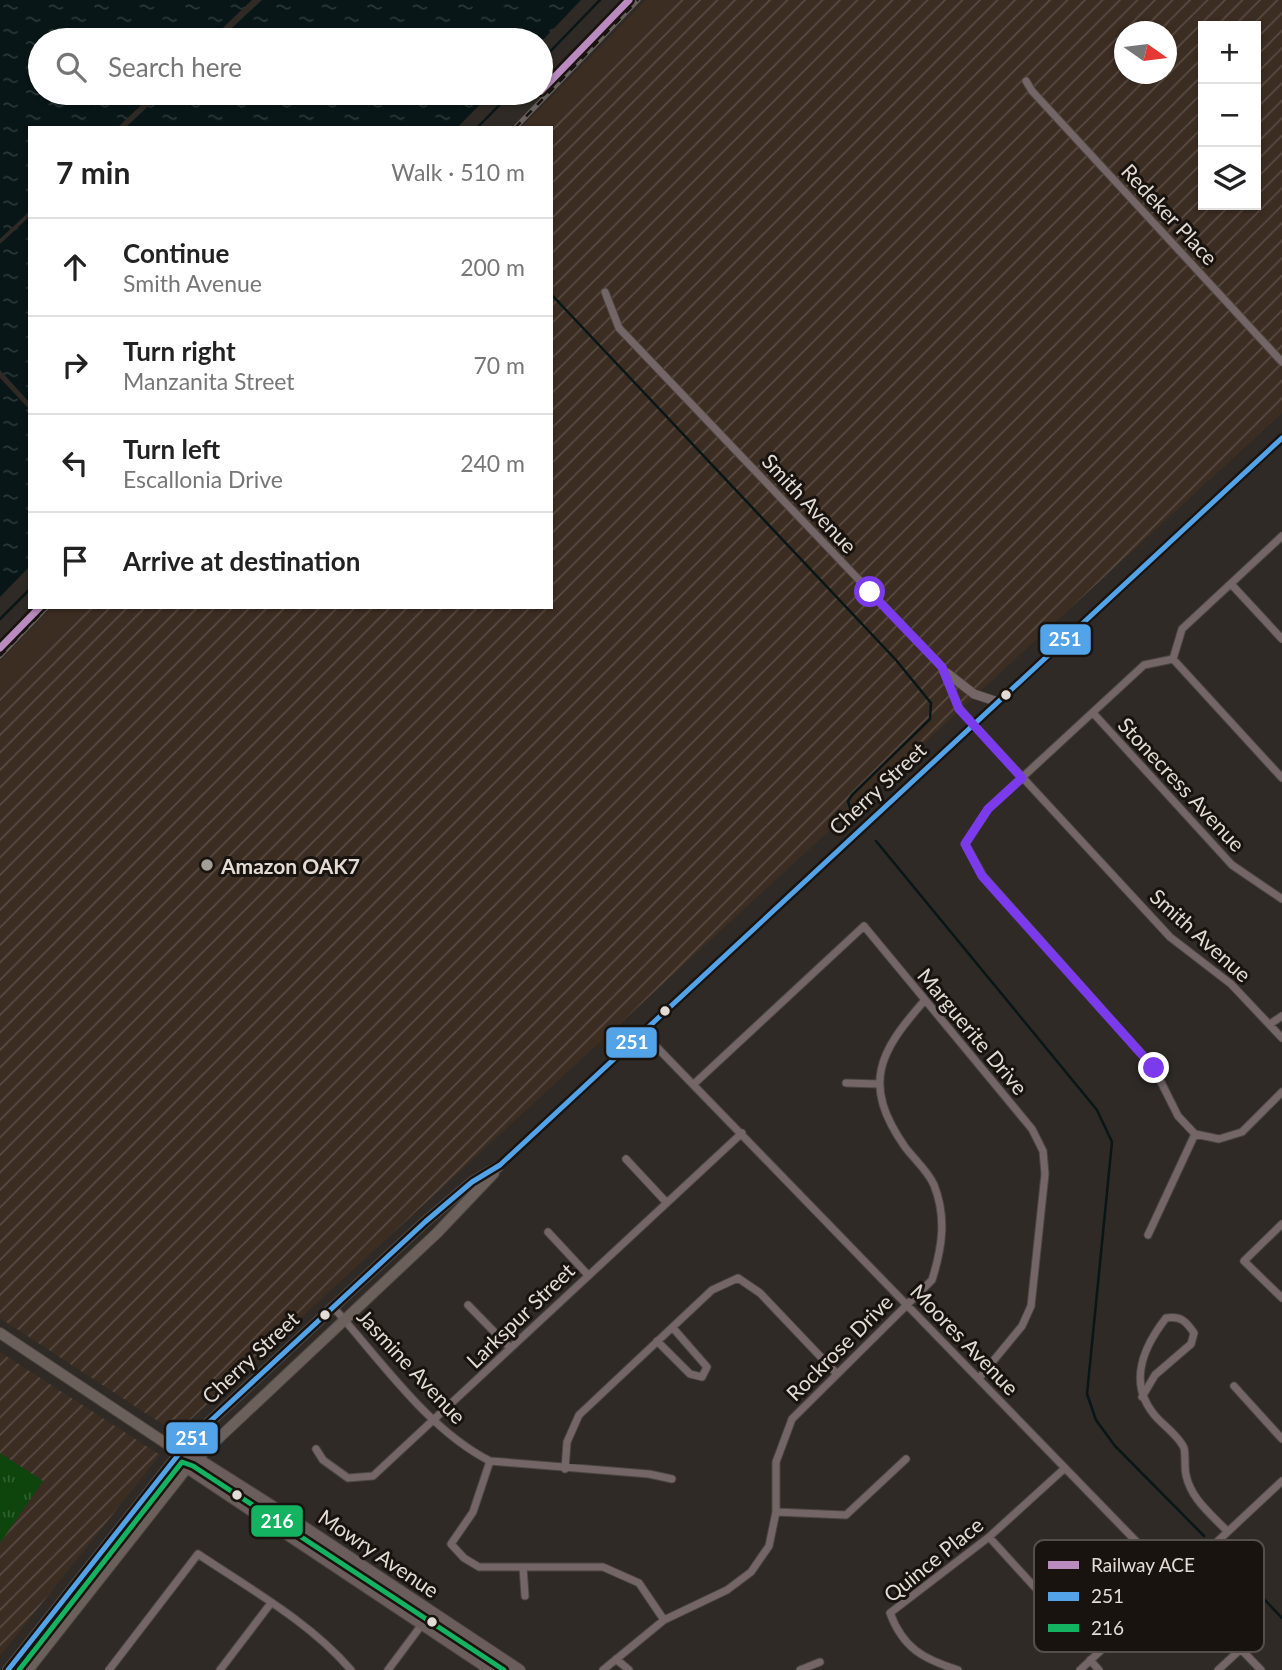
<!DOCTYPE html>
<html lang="en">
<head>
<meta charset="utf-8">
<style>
  :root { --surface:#fff; --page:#f2f2f2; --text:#222; --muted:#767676; --line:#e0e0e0 }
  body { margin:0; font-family:Lato,sans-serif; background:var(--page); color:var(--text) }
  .controls { position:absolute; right:21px; top:21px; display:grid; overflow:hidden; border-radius:0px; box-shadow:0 2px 5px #0004 }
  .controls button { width:63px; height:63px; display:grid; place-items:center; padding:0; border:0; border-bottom:2px solid var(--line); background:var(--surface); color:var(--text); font:35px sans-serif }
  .compass { position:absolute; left:1114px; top:21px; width:63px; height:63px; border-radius:50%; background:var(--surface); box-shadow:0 2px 5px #0004; rotate:104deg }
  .stop { position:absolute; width:21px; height:21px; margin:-16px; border:5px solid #7c3aed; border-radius:50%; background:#fff }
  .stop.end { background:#7c3aed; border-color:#fff; box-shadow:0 2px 7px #0008 }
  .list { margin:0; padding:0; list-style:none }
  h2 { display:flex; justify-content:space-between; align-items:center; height:91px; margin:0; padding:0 28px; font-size:30px }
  h2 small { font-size:23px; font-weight:400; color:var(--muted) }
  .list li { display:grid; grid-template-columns:46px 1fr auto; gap:21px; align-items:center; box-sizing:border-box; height:98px; padding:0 28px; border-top:2px solid var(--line) }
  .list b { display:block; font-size:26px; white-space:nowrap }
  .list p { margin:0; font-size:23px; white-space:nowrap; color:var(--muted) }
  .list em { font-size:23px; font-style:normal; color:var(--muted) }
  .icon { flex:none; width:38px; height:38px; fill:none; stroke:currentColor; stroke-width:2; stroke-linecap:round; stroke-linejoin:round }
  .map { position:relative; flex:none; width:1282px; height:1670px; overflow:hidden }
  .search { position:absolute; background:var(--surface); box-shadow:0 2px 5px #0004; left:28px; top:28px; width:525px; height:77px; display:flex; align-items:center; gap:18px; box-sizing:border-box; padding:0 24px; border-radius:38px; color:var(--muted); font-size:26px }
  .panel { position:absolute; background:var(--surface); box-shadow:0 2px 5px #0004; left:28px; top:126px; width:525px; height:483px; border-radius:0px }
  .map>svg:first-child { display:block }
  .built { fill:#3c2d22 }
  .industrial { fill:url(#industrial-furrows); fill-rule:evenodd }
  .park { fill:url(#park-tufts) }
  .water { fill:url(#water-ripples) }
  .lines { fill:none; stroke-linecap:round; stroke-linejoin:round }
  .stream { stroke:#081618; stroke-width:2.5 }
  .minor-casing { stroke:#4b4642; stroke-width:9 }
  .tertiary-casing { stroke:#4b4642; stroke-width:10 }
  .secondary-casing { stroke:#4b4642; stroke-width:12 }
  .primary-casing { stroke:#4b4642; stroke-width:12 }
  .minor { stroke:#746666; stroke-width:7 }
  .tertiary { stroke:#746666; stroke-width:9 }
  .secondary { stroke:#6c605c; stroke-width:10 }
  .primary { stroke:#6b5d5b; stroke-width:10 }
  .rail-casing { stroke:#67605c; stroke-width:5 }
  .rail { stroke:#18130f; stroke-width:2.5; stroke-dasharray:8; stroke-linecap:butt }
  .bus-1-casing { stroke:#18130f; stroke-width:10 }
  .bus-2-casing { stroke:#18130f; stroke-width:10 }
  .bus-1 { stroke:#53a3e8; stroke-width:5 }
  .bus-2 { stroke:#13b361; stroke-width:5 }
  .rail-1-casing { stroke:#18130f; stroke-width:12 }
  .rail-1 { stroke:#b98bbe; stroke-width:7 }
  .route { stroke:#7c3aed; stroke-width:9 }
  .bus-dot { fill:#e3dcd6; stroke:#18130f; stroke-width:2.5 }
  .poi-dot { fill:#a49e98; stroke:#18130f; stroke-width:2.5 }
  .labels { text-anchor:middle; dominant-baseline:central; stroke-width:6; stroke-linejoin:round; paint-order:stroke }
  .street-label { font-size:21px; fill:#e3dcd6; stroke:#18130f }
  .poi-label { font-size:21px; font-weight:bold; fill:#e3dcd6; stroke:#18130f; text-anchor:start }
  .key { fill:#18130f; stroke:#554f4b; stroke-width:2 }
  .key-label { font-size:19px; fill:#e3dcd6 }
  .line-badge { stroke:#18130f; stroke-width:2.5 }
  .badge-label { font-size:19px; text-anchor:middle; font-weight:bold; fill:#fff }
</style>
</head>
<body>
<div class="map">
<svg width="1282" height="1670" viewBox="0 0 1282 1670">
  <defs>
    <pattern id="industrial-furrows" width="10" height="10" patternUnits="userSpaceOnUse" patternTransform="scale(1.75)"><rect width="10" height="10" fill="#3c2d22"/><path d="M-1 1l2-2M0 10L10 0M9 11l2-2" fill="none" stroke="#584b41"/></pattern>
    <pattern id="park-tufts" width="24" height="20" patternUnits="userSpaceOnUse" patternTransform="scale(1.75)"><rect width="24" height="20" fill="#0d450d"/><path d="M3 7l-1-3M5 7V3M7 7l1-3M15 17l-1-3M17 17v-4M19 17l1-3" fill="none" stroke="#305f30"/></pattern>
    <pattern id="water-ripples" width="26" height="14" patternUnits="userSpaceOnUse" patternTransform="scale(1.75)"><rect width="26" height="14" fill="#081618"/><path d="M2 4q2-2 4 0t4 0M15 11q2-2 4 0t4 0" fill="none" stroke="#2c3739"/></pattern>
  </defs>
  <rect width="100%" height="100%" fill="#2f2a25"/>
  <path class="built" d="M646,0H712L551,128H521Z
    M52,607H125L0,729V661Z"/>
  <path class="industrial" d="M670,0H1282V413L176,1433L0,1318V692L82,607H551V128H546ZM1203,26H1256V205H1203ZM1124,32H1166V74H1124Z
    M0,1352L160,1455L0,1656Z"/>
  <path class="park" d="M0,1453L43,1481L0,1543Z"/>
  <path class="water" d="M0,0H252L210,40H40V93H154L117,128H30V211L0,239Z
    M262,0H581L541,42L219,40Z
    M162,93H491L457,128H125Z
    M30,216V403L0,370V244Z
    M0,378L30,410V566L0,597Z"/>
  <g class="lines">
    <path class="stream" d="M541,61L600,0
      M477,128L511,93
      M551,294L896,660L931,703L930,719L852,795L848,801L852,815
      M0,619L30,589
      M876,841L1097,1110L1112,1142L1087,1394L1096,1420L1115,1446L1204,1536
      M1224,1557L1282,1618"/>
    <g class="minor-casing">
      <path id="minor" d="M1026,81L1032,91L1282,362
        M605,292L619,328L942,667L959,708L974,725L1170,937L1231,984L1282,1038
        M1282,536L1182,629L1173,659L1144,665L988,809L965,844L983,876L1154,1068L1178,1116L1195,1134L1219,1139L1242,1132L1282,1092
        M1231,584L1282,639
        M1173,659L1282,778
        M1094,714L1232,865L1282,899
        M1270,1024L1282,1016
        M643,1033L1261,1670
        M695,1083L864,926L1032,1129L1043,1151L1045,1174L1031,1306L1022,1326L980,1377
        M846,1083L879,1084
        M626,1159L666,1202
        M1282,1224L1244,1261L1282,1298
        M548,1232L588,1275
        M1148,1235L1195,1134
        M468,1305L510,1348
        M333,1307C379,1358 428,1430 490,1461L649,1474L672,1479
        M657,1341L690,1374L702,1377L707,1367L673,1328
        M1234,1386L1282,1439
        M1142,1397L1155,1375L1191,1344L1194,1333C1186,1321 1181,1316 1166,1318C1141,1350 1127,1386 1158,1419C1166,1427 1180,1438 1184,1448C1186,1457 1184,1466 1186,1475C1191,1499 1211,1514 1227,1531
        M316,1449L323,1460L348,1478L373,1476L742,1133
        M490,1461L473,1512L451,1544L464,1558L479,1567H603L639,1583L664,1620
        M565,1469L567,1442L579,1415L712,1290L738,1278L760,1293L836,1373
        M776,1512L846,1515L906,1459
        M989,1537L1070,1626
        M523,1567L525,1596
        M616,1659L629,1670
        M1090,1660L1099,1670
        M109,1670L198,1554C250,1589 310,1622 351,1670
        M220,1670L271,1603
        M388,1670L432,1611
        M603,1670L664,1620L727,1590L751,1572L769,1546L776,1512V1462L792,1419L932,1280C942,1248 947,1218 934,1185C928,1171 914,1159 905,1147C861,1084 879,1052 925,1000
        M800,1670L820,1662
        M958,1670C923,1659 903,1648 890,1613L989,1537L1065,1468
        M1080,1670L1282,1481
        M1218,1670L1241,1649"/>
    </g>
    <g class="tertiary-casing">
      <path id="tertiary" d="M947,673L974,694L998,702
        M498,1167L1282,438"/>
    </g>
    <g class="secondary-casing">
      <path id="secondary" d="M0,1333L179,1452
        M8,1670L190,1440L425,1222L472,1182L498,1167
        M28,1670L187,1468L437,1233L494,1173"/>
    </g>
    <g class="primary-casing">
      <path id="primary" d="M179,1452L197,1458L279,1510L520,1670
        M179,1452L187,1468L490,1670"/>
    </g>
    <use href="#minor" class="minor"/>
    <use href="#tertiary" class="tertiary"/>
    <use href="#secondary" class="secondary"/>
    <use href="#primary" class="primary"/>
    <g class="rail-casing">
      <path id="rail" d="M515,128L638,0
        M0,656L47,607"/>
    </g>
    <use href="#rail" class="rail"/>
    <g class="bus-1-casing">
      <path id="bus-1" d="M8,1670L190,1440L425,1222L472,1182L500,1165L1282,438"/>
    </g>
    <g class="bus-2-casing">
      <path id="bus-2" d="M19,1670L182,1462L193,1466L504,1670"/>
    </g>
    <use href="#bus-1" class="bus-1"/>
    <use href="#bus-2" class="bus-2"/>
    <g class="rail-1-casing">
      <path id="rail-1" d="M541,91L629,0
        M0,648L40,607"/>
    </g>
    <use href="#rail-1" class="rail-1"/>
  </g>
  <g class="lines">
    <path class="route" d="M870,592L942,667L959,709L1022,778L988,809L965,844L982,876L1154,1068"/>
  </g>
  <g class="bus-dot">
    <circle cx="1006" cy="695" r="6"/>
    <circle cx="665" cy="1011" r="6"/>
    <circle cx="325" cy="1315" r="6"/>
    <circle cx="237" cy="1495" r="6"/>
    <circle cx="432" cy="1622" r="6"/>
  </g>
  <circle class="poi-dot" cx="207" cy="865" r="7"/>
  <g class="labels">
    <g class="street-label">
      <text transform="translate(1170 214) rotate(47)">Redeker Place</text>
      <text transform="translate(810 503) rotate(47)">Smith Avenue</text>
      <text transform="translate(1182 784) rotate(47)">Stonecress Avenue</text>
      <text transform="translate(877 788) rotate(-43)">Cherry Street</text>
      <text transform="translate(1201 935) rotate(42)">Smith Avenue</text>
      <text transform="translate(973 1031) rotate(50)">Marguerite Drive</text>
      <text transform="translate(520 1315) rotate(-44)">Larkspur Street</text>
      <text transform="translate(965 1339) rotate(46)">Moores Avenue</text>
      <text transform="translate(839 1347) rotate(-45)">Rockrose Drive</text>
      <text transform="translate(250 1357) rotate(-43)">Cherry Street</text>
      <text transform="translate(412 1366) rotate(47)">Jasmine Avenue</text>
      <text transform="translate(379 1553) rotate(34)">Mowry Avenue</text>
      <text transform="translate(933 1559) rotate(-39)">Quince Place</text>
    </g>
    <g class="poi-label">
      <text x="221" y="865">Amazon OAK7</text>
    </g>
  </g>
  <rect x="1034" y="1540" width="230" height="112" rx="10" class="key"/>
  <rect x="1048" y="1561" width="31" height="8" fill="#b98bbe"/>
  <rect x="1048" y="1592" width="31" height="9" fill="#53a3e8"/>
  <rect x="1048" y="1624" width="31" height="8" fill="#13b361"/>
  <g class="key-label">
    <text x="1091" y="1572">Railway ACE</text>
    <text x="1091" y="1603">251</text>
    <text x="1091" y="1635">216</text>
  </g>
  <g class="line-badge">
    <rect x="1039" y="623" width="53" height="33" rx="7" fill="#53a3e8"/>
    <rect x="605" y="1026" width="53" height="33" rx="7" fill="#53a3e8"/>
    <rect x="165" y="1421" width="54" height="34" rx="7" fill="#53a3e8"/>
    <rect x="250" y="1504" width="54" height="34" rx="7" fill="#13b361"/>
  </g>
  <g class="badge-label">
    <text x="1065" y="646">251</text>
    <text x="632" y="1049">251</text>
    <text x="192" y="1445">251</text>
    <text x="277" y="1528">216</text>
  </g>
</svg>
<div class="controls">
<button>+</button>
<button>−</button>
<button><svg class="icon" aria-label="layers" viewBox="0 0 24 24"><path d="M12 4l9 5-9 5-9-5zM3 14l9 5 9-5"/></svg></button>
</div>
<svg class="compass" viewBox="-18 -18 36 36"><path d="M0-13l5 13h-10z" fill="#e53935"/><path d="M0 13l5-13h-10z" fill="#767676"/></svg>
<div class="stop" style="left:870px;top:592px"></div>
<div class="stop end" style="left:1154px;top:1068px"></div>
<div class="search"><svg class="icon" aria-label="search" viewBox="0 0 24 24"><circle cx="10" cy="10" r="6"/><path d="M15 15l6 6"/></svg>Search here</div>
<section class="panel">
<h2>7 min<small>Walk · 510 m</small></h2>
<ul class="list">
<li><svg class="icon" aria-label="ahead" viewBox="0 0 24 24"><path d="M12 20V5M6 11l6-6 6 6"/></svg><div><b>Continue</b><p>Smith Avenue</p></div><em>200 m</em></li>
<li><svg class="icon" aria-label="right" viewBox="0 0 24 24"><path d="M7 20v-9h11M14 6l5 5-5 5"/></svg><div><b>Turn right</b><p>Manzanita Street</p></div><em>70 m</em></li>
<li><svg class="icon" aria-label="left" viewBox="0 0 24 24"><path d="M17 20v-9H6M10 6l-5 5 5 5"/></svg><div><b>Turn left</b><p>Escallonia Drive</p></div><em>240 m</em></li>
<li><svg class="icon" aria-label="arrive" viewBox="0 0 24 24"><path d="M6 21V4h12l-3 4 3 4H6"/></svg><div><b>Arrive at destination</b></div></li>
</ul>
</section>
</div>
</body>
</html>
